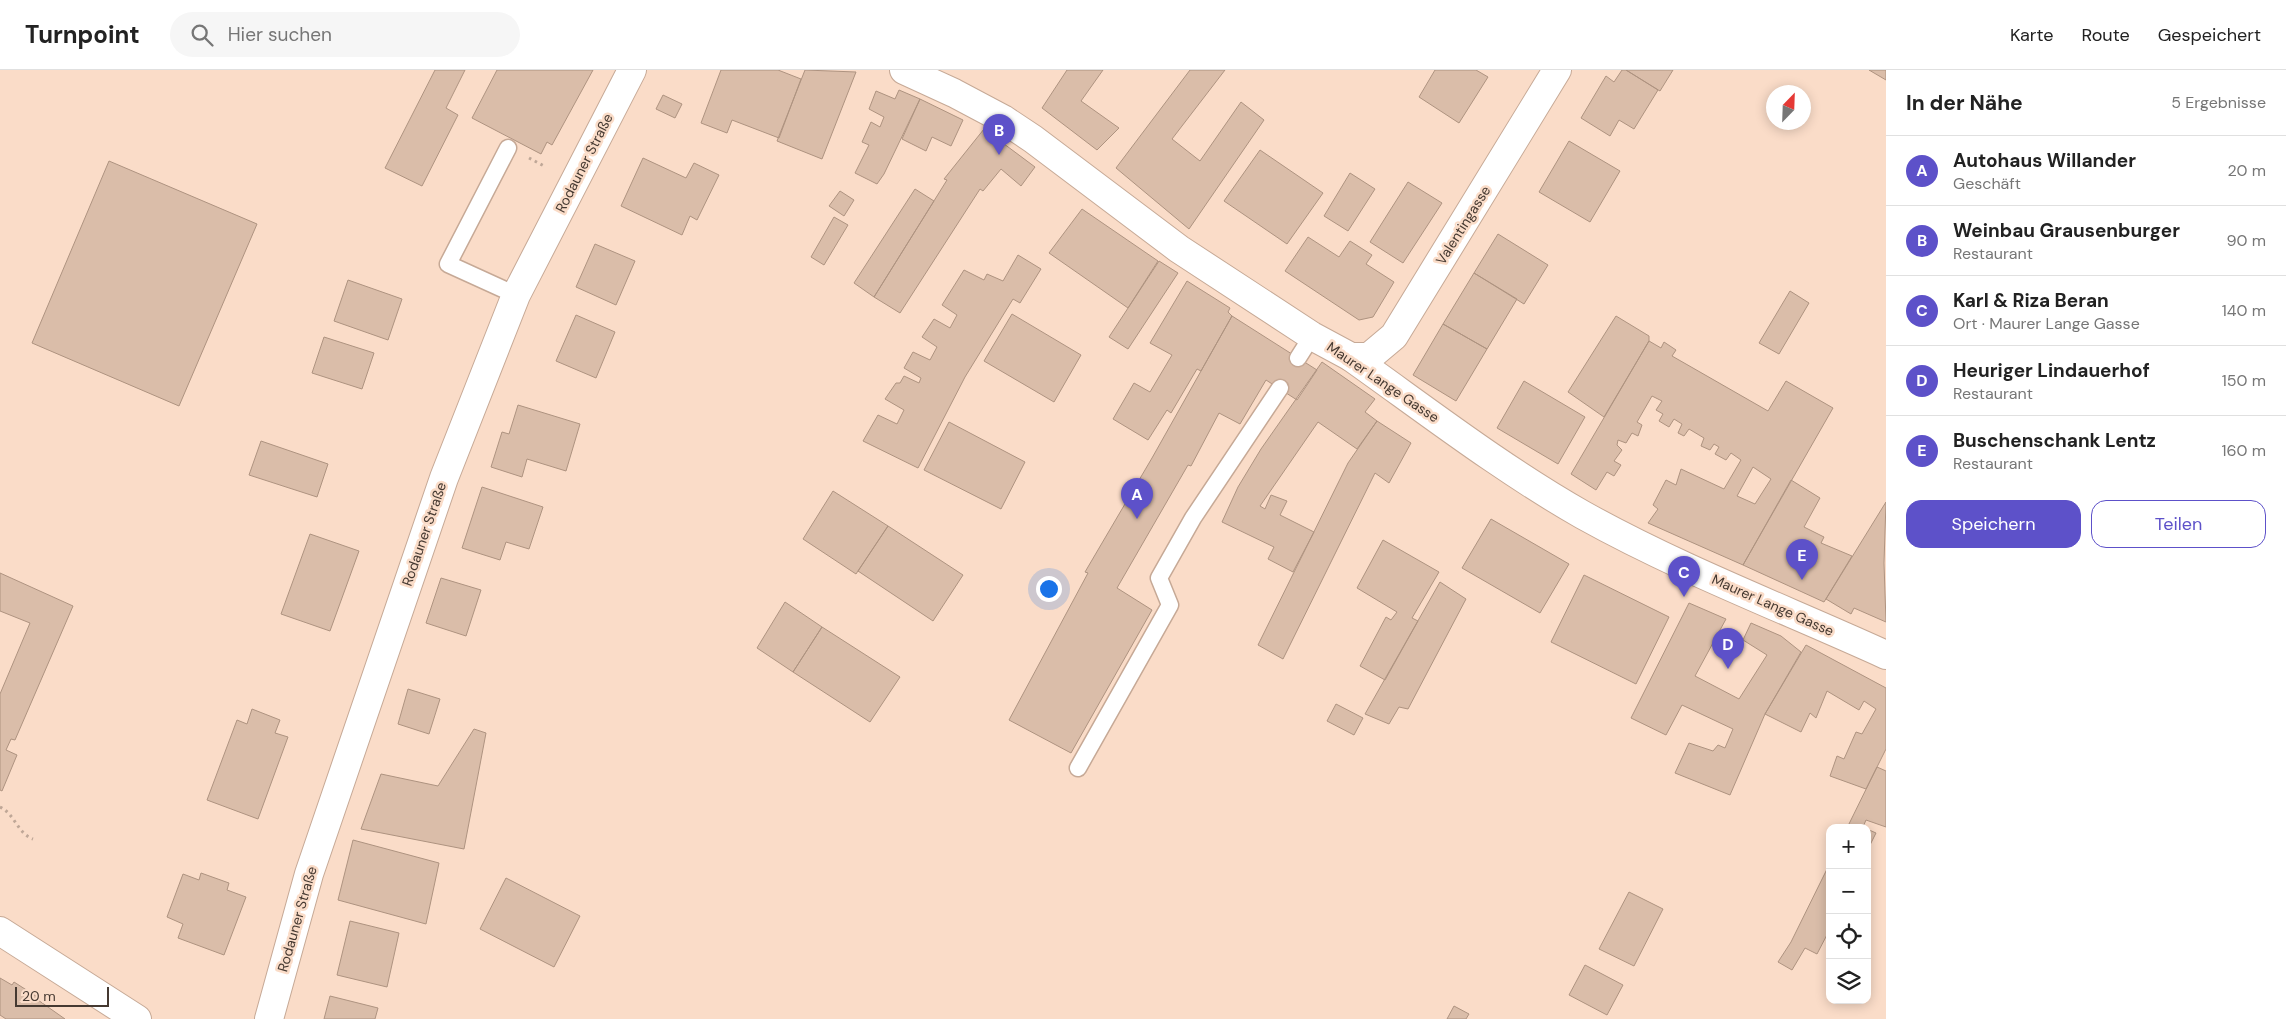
<!DOCTYPE html>
<html lang="de">
<head>
<meta charset="utf-8">
<style>
  :root { --surface:#fff; --page:#f6f6f6; --text:#222; --muted:#767676; --line:#e0e0e0; --accent:#5d51c9 }
  body { margin:0; font-family:"DM Sans",sans-serif; background:var(--page); color:var(--text) }
  .controls { position:absolute; right:15px; bottom:15px; display:grid; overflow:hidden; border-radius:10px; box-shadow:0 2px 12px #0003 }
  .controls button { width:45px; height:45px; display:grid; place-items:center; padding:0; border:0; border-bottom:1px solid var(--line); background:var(--surface); color:var(--text); font:25px sans-serif }
  .compass { position:absolute; left:1766px; top:15px; width:45px; height:45px; border-radius:50%; background:var(--surface); box-shadow:0 2px 12px #0003; rotate:23deg }
  .scale { position:absolute; left:15px; bottom:12px; width:94px; box-sizing:border-box; padding-left:5px; border:2px solid #453931; border-top:0; font-size:14px; line-height:18px; white-space:nowrap; color:#453931; -webkit-text-stroke:4px #fadcc8; paint-order:stroke }
  .you { position:absolute; left:1048px; top:518px; width:18px; height:18px; margin:-12px; border:4px solid #fff; border-radius:50%; background:#1a73e8; box-shadow:0 0 0 8px #1a73e833 }
  .badge { display:grid; place-items:center; width:32px; height:32px; border-radius:50%; background:var(--accent); color:#fff; font-size:16px; font-weight:700 }
  .pin { position:absolute; translate:-50% -41px; filter:drop-shadow(0 1px 2px #0008) }
  .pin::after { content:''; position:absolute; top:26px; width:18px; height:15px; background:inherit; clip-path:polygon(0 0,100% 0,50% 100%) }
  .list { margin:0; padding:0; list-style:none }
  h2 { display:flex; justify-content:space-between; align-items:center; height:65px; margin:0; padding:0 20px; font-size:21px }
  h2 small { font-size:16px; font-weight:400; color:var(--muted) }
  .list li { display:grid; grid-template-columns:32px 1fr auto; gap:15px; align-items:center; box-sizing:border-box; height:70px; padding:0 20px; border-top:1px solid var(--line) }
  .list b { display:block; font-size:19px; white-space:nowrap }
  .list p { margin:0; font-size:16px; white-space:nowrap; color:var(--muted) }
  .list em { font-size:16px; font-style:normal; color:var(--muted) }
  .actions { display:flex; gap:10px; padding:15px 20px }
  .actions a { flex:1; padding:11px 0; border:1px solid var(--accent); border-radius:15px; text-align:center; font-size:18px; color:var(--accent) }
  .actions .main { background:var(--accent); color:#fff }
  .icon { flex:none; width:28px; height:28px; fill:none; stroke:currentColor; stroke-width:2; stroke-linecap:round; stroke-linejoin:round }
  .map { position:relative; flex:none; width:1886px; height:949px; overflow:hidden }
  header { display:flex; align-items:center; gap:30px; box-sizing:border-box; height:70px; padding:0 25px; background:var(--surface); border-bottom:1px solid var(--line) }
  header strong { font-size:24px }
  nav { display:flex; gap:28px; margin-inline-start:auto; font-size:18px }
  .search { width:350px; height:45px; background:var(--page); display:flex; align-items:center; gap:12px; box-sizing:border-box; padding:0 18px; border-radius:28px; color:var(--muted); font-size:19px }
  main { display:flex }
  aside { flex:1; background:var(--surface) }
  .map>svg:first-child { display:block }
  .building { fill:#dabda9; stroke:#ae9380; fill-rule:evenodd }
  .lines { fill:none; stroke-linecap:round; stroke-linejoin:round }
  .service-casing { stroke:#c6a996; stroke-width:19 }
  .minor-casing { stroke:#c6a996; stroke-width:30 }
  .secondary-casing { stroke:#c6a996; stroke-width:30 }
  .path { stroke:#bfa797; stroke-width:3; stroke-dasharray:2.5 4; stroke-linecap:butt }
  .service { stroke:#fff; stroke-width:16 }
  .minor { stroke:#fff; stroke-width:28 }
  .secondary { stroke:#fff; stroke-width:28 }
  .labels { text-anchor:middle; dominant-baseline:central; stroke-width:5; stroke-linejoin:round; paint-order:stroke }
  .street-label { font-size:14px; fill:#453931; stroke:#fadcc8 }
</style>
</head>
<body>
<header>
<strong>Turnpoint</strong>
<div class="search"><svg class="icon" aria-label="search" viewBox="0 0 24 24"><circle cx="10" cy="10" r="6"/><path d="M15 15l6 6"/></svg>Hier suchen</div>
<nav><a>Karte</a><a>Route</a><a>Gespeichert</a></nav>
</header>
<main>
<div class="map">
<svg width="1886" height="949" viewBox="0 0 1886 949">
  <rect width="100%" height="100%" fill="#fadcc8"/>
  <path class="building" d="M435,0H465L446,38L458,45L422,116L385,98Z
    M497,0H593L552,75L547,72L541,84L472,48Z
    M721,0H778L801,9L779,68L732,50L727,63L701,53Z
    M805,0L856,2L822,89L777,71Z
    M1067,0H1103L1081,31L1119,58L1097,80L1042,38Z
    M1190,0H1225L1172,69L1200,91L1241,32L1264,50L1189,159L1116,98Z
    M1435,0H1476L1488,7L1459,53L1419,27Z
    M1622,0H1626L1658,20L1634,59L1619,50L1610,66L1581,48L1606,6L1614,12Z
    M1626,0H1673L1660,21Z
    M1869,0H1886V10Z
    M899,20L920,29L884,104L877,114L855,103L869,75L862,72L871,52L880,57L884,47L869,39L876,21L895,29Z
    M663,25L682,34L675,48L656,39Z
    M920,29L963,50L951,76L932,67L926,81L902,69Z
    M984,59L1035,97L1021,116L1001,99L983,121L980,119L900,243L874,227L947,110L944,109Z
    M1569,71L1620,101L1590,152L1539,122Z
    M1260,80L1323,123L1287,174L1224,131Z
    M643,88L686,108L694,93L719,105L697,150L690,146L682,165L621,136Z
    M109,91L257,154L179,336L32,273Z
    M1350,103L1375,119L1348,161L1324,146Z
    M1408,112L1442,133L1403,193L1370,172Z
    M915,119L934,131L874,227L854,213Z
    M840,121L854,130L844,146L829,136Z
    M1082,139L1158,191L1128,238L1049,183Z
    M834,147L848,155L824,195L811,187Z
    M1498,164L1548,195L1524,234L1474,203Z
    M1308,167L1339,187L1350,171L1372,185L1366,194L1394,212L1373,247L1359,250L1285,201Z
    M595,174L635,191L616,235L576,217Z
    M1018,185L1041,199L1020,233L1013,229L965,307L918,398L863,371L878,345L897,354L904,340L885,329L896,313H900L904,306L919,313L921,308L904,298L913,282L930,290L937,277L922,267L934,249L950,258L957,245L942,235L964,200L984,210L987,204L1003,211Z
    M1159,191L1178,203L1128,279L1109,267Z
    M1474,203L1517,229L1487,279L1443,254Z
    M348,210L402,229L388,270L334,251Z
    M1187,211L1230,238L1228,242L1232,246L1201,301L1197,299L1171,343L1167,340L1148,370L1113,349L1134,313L1150,322L1172,285L1150,273Z
    M1790,221L1809,233L1779,284L1759,273Z
    M1012,244L1081,285L1054,332L984,291Z
    M576,245L615,262L596,308L556,291Z
    M1232,246L1317,300L1297,330L1266,310L1240,354L1219,343L1191,396L1188,395L1117,518L1152,540L1071,683L1009,650L1088,503L1085,502L1152,388Z
    M1616,246L1649,266V271L1604,347L1568,322Z
    M1443,254L1487,279L1456,331L1413,305Z
    M324,267L374,283L362,319L312,303Z
    M1649,271L1661,278L1664,272L1676,280L1672,286L1768,341L1786,311L1833,338L1743,495L1648,453L1658,439L1653,435L1666,410L1676,415L1681,399L1724,419L1741,390L1731,383L1726,390L1715,384L1719,377L1714,374L1710,380L1701,376L1704,368L1689,359L1684,366L1678,363L1682,354L1674,349L1669,357L1659,351L1663,344L1656,340L1662,331L1652,326L1637,352L1642,355L1638,366L1632,363L1626,373L1618,370L1617,375L1622,380L1614,391L1621,395L1614,406L1607,402L1596,420L1571,404ZM1753,397L1771,409L1755,434L1737,426Z
    M1322,292L1375,329L1365,342L1377,351L1357,379L1318,352L1260,436L1265,439L1271,425L1287,431L1280,445L1314,462L1293,502L1268,489L1274,477L1222,452L1238,417L1261,379Z
    M1524,311L1585,347L1558,394L1497,358Z
    M518,335L580,354L566,401L527,389L522,407L491,397L502,362L509,364Z
    M1377,351L1411,373L1389,413L1375,403L1283,589L1258,575L1348,393Z
    M949,352L1025,392L1001,439L924,400Z
    M261,371L328,394L317,427L249,405Z
    M1791,410L1820,428L1804,457L1824,467L1821,473L1852,486L1824,532L1743,495Z
    M482,417L543,437L529,479L506,472L500,490L462,478Z
    M833,421L888,456L856,504L803,469Z
    M1886,432L1884,493L1886,552L1854,538L1851,544L1826,529Z
    M1491,449L1569,494L1540,543L1462,498Z
    M888,456L963,505L933,551L858,501Z
    M310,464L359,481L330,561L281,544Z
    M1383,470L1439,502L1412,548L1418,551L1385,610L1360,596L1386,547L1391,550L1397,542L1357,518Z
    M0,503L73,536L15,670L11,669L6,680L17,685L2,721L0,720V624L30,553L0,541Z
    M1584,505L1669,547L1636,614L1551,572Z
    M441,508L481,520L466,566L426,553Z
    M1440,512L1466,529L1408,639L1399,637L1389,654L1365,644Z
    M785,532L822,557L793,602L757,578Z
    M1689,533L1726,549L1695,606L1739,629L1767,585L1743,570L1751,553L1781,566L1801,582L1765,644L1730,725L1675,703L1689,673L1713,681L1718,675L1725,678L1733,659L1682,635L1666,665L1631,648Z
    M822,557L900,607L870,652L793,602Z
    M1806,575L1886,618V679L1866,719L1830,706L1837,686L1844,689L1856,662L1862,664L1876,639L1864,631L1859,640L1827,621L1816,648L1810,643L1801,662L1765,644Z
    M408,619L440,629L429,664L398,654Z
    M1336,634L1363,648L1354,665L1327,651Z
    M252,639L280,650L275,663L288,667L258,749L207,730L237,650L247,654Z
    M474,659L486,663L464,779L361,759L381,704L438,716Z
    M1877,697L1886,701V757L1866,750L1863,757L1865,758H1847Z
    M1867,759L1876,763L1867,781Z
    M353,770L439,793L426,854L338,830Z
    M1830,793V859L1817,884L1805,878L1792,900L1778,892L1791,872Z
    M201,803L229,813L227,820L246,827L224,885L178,868L183,854L167,847L183,804L199,810Z
    M506,808L580,846L554,897L480,859Z
    M1629,822L1663,839L1634,896L1599,879Z
    M350,851L399,863L387,917L337,905Z
    M1585,895L1623,915L1607,945L1569,925Z
    M0,908L12,915L14,912L39,928L38,930L65,949H6L0,945Z
    M330,926L378,938L375,949H324Z
    M1454,936L1469,944L1466,949H1447Z"/>
  <g class="lines">
    <g class="service-casing">
      <path id="service" d="M508,78L448,194L516,225
        M1298,288L1312,266
        M1078,698L1170,535L1159,508L1193,448L1280,318"/>
    </g>
    <g class="minor-casing">
      <path id="minor" d="M1351,287C1427,341 1502,399 1583,445C1680,499 1785,539 1886,585
        M0,861L137,949"/>
    </g>
    <g class="secondary-casing">
      <path id="secondary" d="M904,0L954,23L1003,49L1033,69L1179,179L1312,266L1351,287H1369L1394,266L1557,0
        M269,949L309,804L444,408L516,225L632,0"/>
    </g>
    <path class="path" d="M529,88L546,97
      M0,737C15,744 17,763 33,769"/>
    <use href="#service" class="service"/>
    <use href="#minor" class="minor"/>
    <use href="#secondary" class="secondary"/>
  </g>
  <g class="labels">
    <g class="street-label">
      <text transform="translate(584 93) rotate(-63)">Rodauner Straße</text>
      <text transform="translate(1463 155) rotate(-58)">Valentingasse</text>
      <text transform="translate(1383 312) rotate(34)">Maurer Lange Gasse</text>
      <text transform="translate(424 464) rotate(-71)">Rodauner Straße</text>
      <text transform="translate(1773 535) rotate(24)">Maurer Lange Gasse</text>
      <text transform="translate(297 849) rotate(-74)">Rodauner Straße</text>
    </g>
  </g>
</svg>
<div class="controls">
<button>+</button>
<button>−</button>
<button><svg class="icon" aria-label="locate" viewBox="0 0 24 24"><circle cx="12" cy="12" r="6"/><path d="M12 2v4M12 18v4M2 12h4M18 12h4"/></svg></button>
<button><svg class="icon" aria-label="layers" viewBox="0 0 24 24"><path d="M12 4l9 5-9 5-9-5zM3 14l9 5 9-5"/></svg></button>
</div>
<svg class="compass" viewBox="-18 -18 36 36"><path d="M0-13l5 13h-10z" fill="#e53935"/><path d="M0 13l5-13h-10z" fill="#767676"/></svg>
<div class="scale">20 m</div>
<div class="you"></div>
<div class="pin badge" style="left:1137px;top:449px">A</div>
<div class="pin badge" style="left:999px;top:85px">B</div>
<div class="pin badge" style="left:1684px;top:527px">C</div>
<div class="pin badge" style="left:1728px;top:599px">D</div>
<div class="pin badge" style="left:1802px;top:510px">E</div>
</div>
<aside>
<h2>In der Nähe<small>5 Ergebnisse</small></h2>
<ul class="list">
<li><span class="badge">A</span><div><b>Autohaus Willander</b><p>Geschäft</p></div><em>20 m</em></li>
<li><span class="badge">B</span><div><b>Weinbau Grausenburger</b><p>Restaurant</p></div><em>90 m</em></li>
<li><span class="badge">C</span><div><b>Karl &amp; Riza Beran</b><p>Ort · Maurer Lange Gasse</p></div><em>140 m</em></li>
<li><span class="badge">D</span><div><b>Heuriger Lindauerhof</b><p>Restaurant</p></div><em>150 m</em></li>
<li><span class="badge">E</span><div><b>Buschenschank Lentz</b><p>Restaurant</p></div><em>160 m</em></li>
</ul>
<div class="actions"><a class="main">Speichern</a><a>Teilen</a></div>
</aside>
</main>
</body>
</html>
